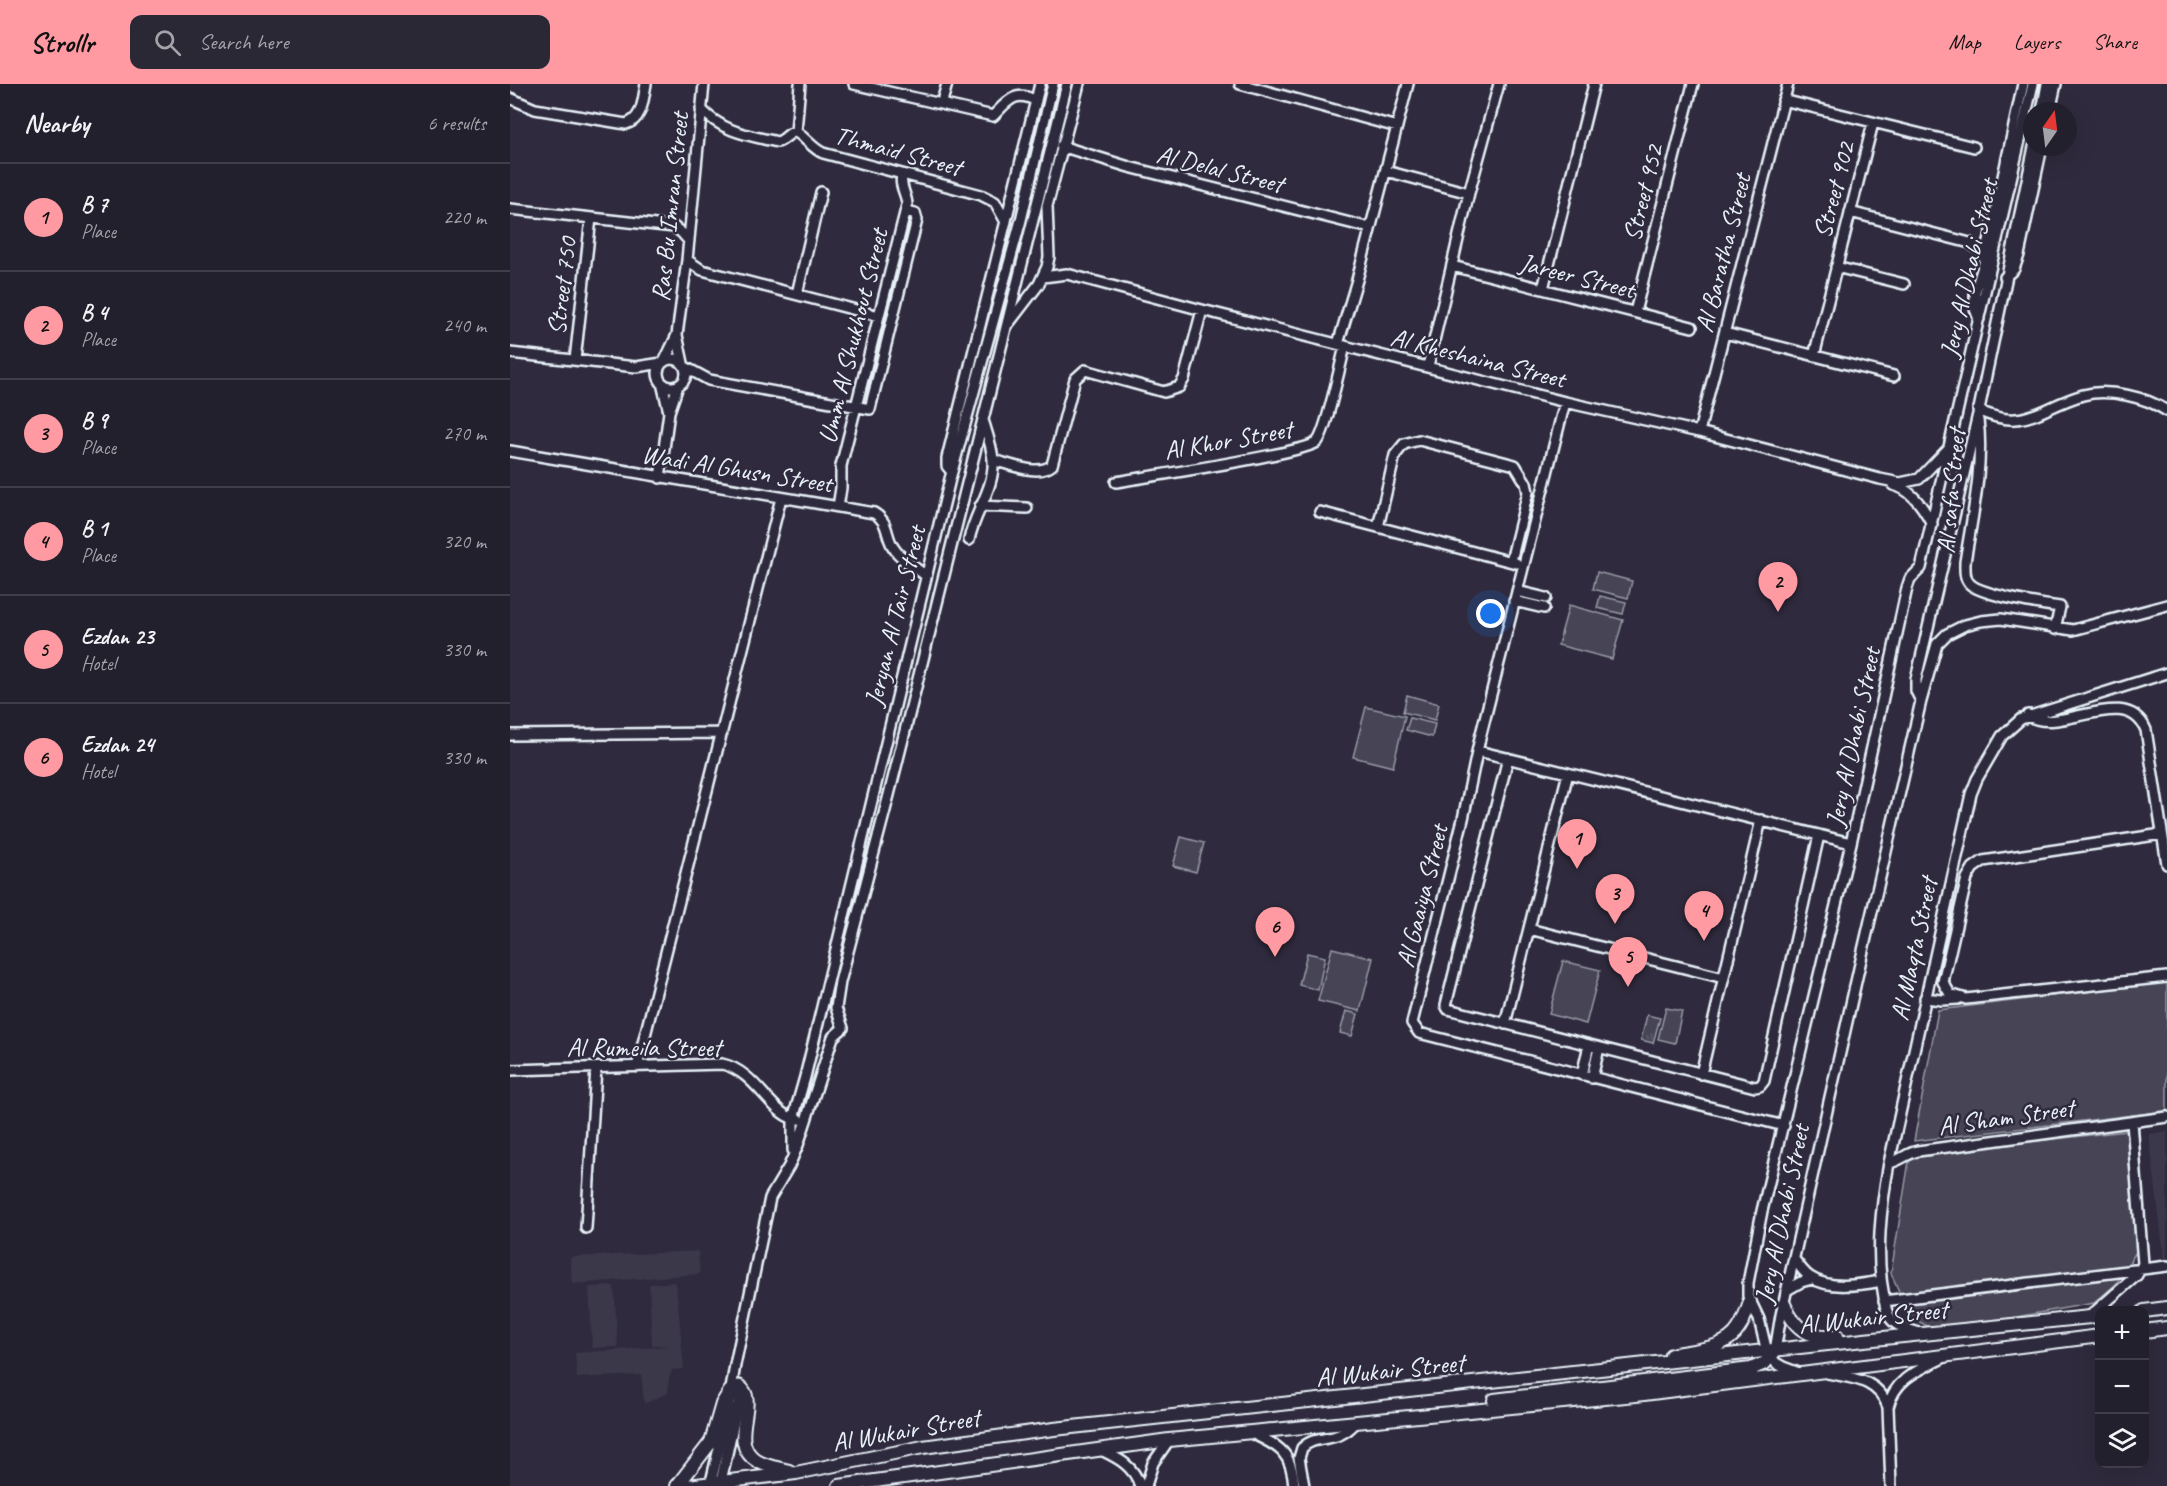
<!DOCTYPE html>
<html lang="en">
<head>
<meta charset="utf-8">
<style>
  :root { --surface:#23202e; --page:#2b2836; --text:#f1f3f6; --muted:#a3a3aa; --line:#403e4a; --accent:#ff9aa2 }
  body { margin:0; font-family:Caveat,sans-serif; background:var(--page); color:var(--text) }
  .controls { position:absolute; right:18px; bottom:18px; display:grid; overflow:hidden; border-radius:12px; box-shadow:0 6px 24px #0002 }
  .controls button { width:54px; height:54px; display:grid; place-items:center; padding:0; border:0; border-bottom:2px solid var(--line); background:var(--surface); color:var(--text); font:30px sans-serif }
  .compass { position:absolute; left:1513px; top:18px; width:54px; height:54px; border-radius:50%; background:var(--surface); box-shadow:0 6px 24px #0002; rotate:14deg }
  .you { position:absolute; left:981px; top:530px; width:21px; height:21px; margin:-15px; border:4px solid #fff; border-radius:50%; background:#1a73e8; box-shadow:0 0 0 9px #1a73e833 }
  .badge { display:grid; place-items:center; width:39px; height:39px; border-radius:50%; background:var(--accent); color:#111; font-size:20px; font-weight:700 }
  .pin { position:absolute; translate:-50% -50px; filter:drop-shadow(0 2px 3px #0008) }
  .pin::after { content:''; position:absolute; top:32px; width:21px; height:18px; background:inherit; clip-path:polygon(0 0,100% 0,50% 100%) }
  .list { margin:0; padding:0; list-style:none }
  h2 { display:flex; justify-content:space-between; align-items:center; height:78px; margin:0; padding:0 24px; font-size:26px }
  h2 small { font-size:20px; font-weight:400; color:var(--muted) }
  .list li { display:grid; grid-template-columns:39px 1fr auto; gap:18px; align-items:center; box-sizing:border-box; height:108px; padding:0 24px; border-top:2px solid var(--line) }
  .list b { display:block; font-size:22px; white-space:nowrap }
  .list p { margin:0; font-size:20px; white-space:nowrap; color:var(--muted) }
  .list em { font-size:20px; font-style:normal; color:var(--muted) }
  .icon { flex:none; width:33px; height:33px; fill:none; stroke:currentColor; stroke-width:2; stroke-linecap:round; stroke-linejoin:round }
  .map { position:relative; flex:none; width:1657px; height:1402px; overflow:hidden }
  header { display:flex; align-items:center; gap:36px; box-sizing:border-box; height:84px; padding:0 30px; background:var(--accent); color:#111 }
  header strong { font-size:28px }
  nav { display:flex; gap:33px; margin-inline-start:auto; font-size:21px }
  .search { width:420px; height:54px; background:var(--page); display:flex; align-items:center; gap:15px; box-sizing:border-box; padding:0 21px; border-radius:12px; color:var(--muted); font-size:22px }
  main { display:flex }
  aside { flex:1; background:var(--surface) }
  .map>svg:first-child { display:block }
  .built { fill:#3b3749 }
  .green { fill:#464455; stroke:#979aa6; stroke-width:1.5 }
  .park { fill:url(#park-tufts); stroke:#979aa6; stroke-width:1.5 }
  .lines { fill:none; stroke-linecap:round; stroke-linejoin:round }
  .minor-casing { stroke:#e8f1f8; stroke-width:14 }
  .major-casing { stroke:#e8f1f8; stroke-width:16 }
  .minor { stroke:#2f2a3d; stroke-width:9 }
  .major { stroke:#2f2a3d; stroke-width:12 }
  .labels { text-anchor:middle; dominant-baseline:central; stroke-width:5; stroke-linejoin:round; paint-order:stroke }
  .street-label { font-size:26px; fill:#e8f1f8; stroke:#2f2a3d }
</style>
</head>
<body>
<header>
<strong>Strollr</strong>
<div class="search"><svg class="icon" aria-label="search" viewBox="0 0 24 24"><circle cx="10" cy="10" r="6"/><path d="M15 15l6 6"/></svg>Search here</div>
<nav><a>Map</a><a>Layers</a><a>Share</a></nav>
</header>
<main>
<aside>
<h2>Nearby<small>6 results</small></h2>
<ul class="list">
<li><span class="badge">1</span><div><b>B 7</b><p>Place</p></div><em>220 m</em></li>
<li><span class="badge">2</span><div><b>B 4</b><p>Place</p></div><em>240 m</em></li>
<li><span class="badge">3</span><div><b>B 9</b><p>Place</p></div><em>270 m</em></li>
<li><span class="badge">4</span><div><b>B 1</b><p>Place</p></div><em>320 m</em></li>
<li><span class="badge">5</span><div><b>Ezdan 23</b><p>Hotel</p></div><em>330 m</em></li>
<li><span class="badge">6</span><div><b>Ezdan 24</b><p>Hotel</p></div><em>330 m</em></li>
</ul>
</aside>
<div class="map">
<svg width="1657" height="1402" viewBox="0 0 1657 1402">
  <defs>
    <pattern id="park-tufts" width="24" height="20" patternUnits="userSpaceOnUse" patternTransform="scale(1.5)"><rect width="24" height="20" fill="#464455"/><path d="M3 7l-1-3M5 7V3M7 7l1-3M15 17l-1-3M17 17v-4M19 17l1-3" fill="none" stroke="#615f6e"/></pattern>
  </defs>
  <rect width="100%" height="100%" fill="#2f2a3d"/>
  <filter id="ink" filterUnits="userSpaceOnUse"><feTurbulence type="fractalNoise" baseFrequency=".0167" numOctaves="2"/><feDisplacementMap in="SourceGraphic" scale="12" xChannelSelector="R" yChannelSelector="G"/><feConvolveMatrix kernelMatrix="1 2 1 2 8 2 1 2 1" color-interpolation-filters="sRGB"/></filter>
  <g filter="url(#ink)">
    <path class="built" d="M1657,1047V1181H1655L1639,1050Z
      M188,1167L190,1190L62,1200L60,1173Z
      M166,1198L174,1285L162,1286L159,1294L158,1309L134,1320L131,1291L67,1294L65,1269L159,1262L142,1261L139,1200Z
      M104,1202L108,1263L82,1264L79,1203Z"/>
    <path class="green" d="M1087,488L1122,497L1118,514L1083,505Z
      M1090,512L1116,518L1113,530L1087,524Z
      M1059,521L1113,536L1102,575L1048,561Z
      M897,611L929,620L925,636L893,628Z
      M856,623L895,632L883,683L843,673Z
      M900,634L925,640L922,653L896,646Z
      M671,753L694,759L686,788L663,782Z
      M822,864L863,874L850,927L808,917Z
      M797,869L815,873L808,906L789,901Z
      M1053,877L1090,886L1076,940L1039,930Z
      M1657,898V1027L1404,1057L1428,926Z
      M1156,924L1172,927L1165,959L1148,955Z
      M836,927L848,930L842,952L830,949Z
      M1617,1047L1626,1168L1606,1200L1584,1219L1427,1247L1400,1233L1381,1189L1400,1071Z"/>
    <path class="park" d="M1137,931L1150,934L1143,959L1131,956Z"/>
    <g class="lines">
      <g class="minor-casing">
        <path id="minor" d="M344,0L483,32C497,18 505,5 526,17
          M730,0L887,43
          M0,14L25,25L116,40C133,35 133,15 136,0
          M433,14L437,0
          M1273,16L1464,63
          M191,25C213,48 237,51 267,58C274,57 278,49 284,48C291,48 302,65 313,69L471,111L485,118L496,138
          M1532,27L1537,0
          M1540,27L1546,0
          M286,48L290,0
          M551,62L619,83L860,144
          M876,87L959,109
          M0,125L164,143L172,149L179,157
          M1340,128L1460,159L1469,166L1475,176
          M177,176L192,186L369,232
          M942,182L1182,243
          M1326,183L1394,200
          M533,193L557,190L692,226L1055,318L1189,348L1370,395L1390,399L1409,395L1438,365
          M1495,193L1504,185L1509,171L1532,63
          M1033,205L1084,0
          M287,210L311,108
          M1125,228L1183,0
          M1469,235L1465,225V208L1475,176L1513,0
          M499,239L529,200L537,183L539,173L537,122L569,0
          M1215,249L1384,292
          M167,251L173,279
          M828,260L847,196L898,0
          M0,269L126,283L152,279
          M1304,272L1363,39
          M148 289a14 14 0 1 1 28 0a14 14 0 1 1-28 0Z
          M65,276L81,134
          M155,276L167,251L177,176L194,0
          M918,282L959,109L989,0
          M175,283L199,296L360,325L407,136L405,129L396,127
          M152,299L159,328
          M1055,318L970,654L953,735L902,939L909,949L1274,1042
          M1468,326C1515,349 1530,323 1573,311C1598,304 1636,313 1657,327
          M1468,336C1474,380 1462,434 1455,478C1455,486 1454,494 1460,500C1471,511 1533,521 1550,523L1545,545
          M1189,348L1278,0
          M0,367L364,429C379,438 375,450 383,463C390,475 405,483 416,492
          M483,376C500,380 528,393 542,381L565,295L575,286L654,308L669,303L674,295L692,226
          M442,388L437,382V374L530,0
          M150,394L159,328L168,302
          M606,398C635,393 795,369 807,358C816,349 831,278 835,262
          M1383,401C1401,405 1414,424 1422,440
          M470,422L517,424
          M328,423L331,404V382L397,121C397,110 389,103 392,91
          M810,428L1006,479
          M868,443L885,371L894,360L909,356L1005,381L1016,399L1018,408L1001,477
          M459,456C464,429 485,404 483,376C482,363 477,349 473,336
          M1007,507L1036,514
          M1004,517L1034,524
          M1411,617L1406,607V595L1468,330L1524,63
          M1518,631C1548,653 1616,599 1636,646L1657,780
          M0,651L212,649
          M968,667L1341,759
          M998,674L936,921L938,925L1245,1003L1250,1002L1254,997L1309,751
          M1652,750L1473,777L1463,784L1457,794L1433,898L1440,910L1456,915L1657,893
          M1019,845L1214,894
          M1415,914L1432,916L1448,915
          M995,940L1058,689
          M127,983L271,414
          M0,986L212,980C247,987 264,1036 288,1035
          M1191,990L1251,736
          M1072,991L1079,961
          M1082,994L1089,964
          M283,1066V1035L295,993L440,395L511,136L543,0
          M1379,1079C1390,1077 1397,1069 1408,1067L1657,1033
          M76,1144L86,984
          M1284,1175C1289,1182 1294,1189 1300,1193C1319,1206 1350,1201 1371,1197
          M1277,1206L1291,1198L1302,1195
          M1374,1217L1657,1182
          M1579,1233L1627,1191L1633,1180L1622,1038
          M1409,1249C1400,1246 1387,1243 1381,1235C1376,1229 1375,1221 1374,1213C1365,1169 1371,1123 1379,1079L1461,710L1467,695L1492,652L1511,635L1657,589
          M1265,1267L1271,1231L1352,871L1411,617L1427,560L1437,550L1455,541L1471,537L1491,535L1563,546L1657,521
          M1289,1289L1273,1283L1266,1279L1257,1268L1249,1235L1238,1212V1199L1252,1127L1341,759L1397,504L1400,495L1411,484L1523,0
          M1317,1289C1342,1294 1368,1295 1378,1323
          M741,1349C770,1362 782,1369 784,1402
          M591,1366C608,1374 624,1382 630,1402
          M200,1402L216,1335L225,1281L260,1114L279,1082L288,1061L323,953L333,944L326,924L330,898L379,711L557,0
          M210,1402L228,1319L229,1301
          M636,1402L643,1379L659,1356
          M794,1402L789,1374L792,1364C806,1349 827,1362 847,1337
          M1381,1402L1378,1323C1385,1294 1409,1286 1433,1274"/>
      </g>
      <g class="major-casing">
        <path id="major" d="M1274,1220C1285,1246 1298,1254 1327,1252
          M1634,1227L1657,1224
          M1634,1247L1657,1244
          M1161,1271C1183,1266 1216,1266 1229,1244C1234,1237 1237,1227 1240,1218
          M230,1303C250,1317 216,1358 247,1377C257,1383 269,1384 279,1387
          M984,1316L1241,1285L1255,1279L1265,1267
          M167,1402L201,1358L212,1320L220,1307
          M178,1402L286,1389L413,1363L544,1345L1354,1256L1590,1232
          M329,1402L659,1356L1126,1311L1590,1252"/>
      </g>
      <use href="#minor" class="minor"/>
      <use href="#major" class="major"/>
    </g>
  </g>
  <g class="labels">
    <g class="street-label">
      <text transform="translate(388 67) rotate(15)">Thmaid Street</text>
      <text transform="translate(710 85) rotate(14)">Al Delal Street</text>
      <text transform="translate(1324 106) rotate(-75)">Street 902</text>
      <text transform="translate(1133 109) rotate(-76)">Street 952</text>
      <text transform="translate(160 123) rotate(-84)">Ras Bu Imran Street</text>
      <text transform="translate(1213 169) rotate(-76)">Al Baratha Street</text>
      <text transform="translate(1459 184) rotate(-77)">Jery Al Dhabi Street</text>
      <text transform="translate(1067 192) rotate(14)">Jareer Street</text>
      <text transform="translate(52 202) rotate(-83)">Street 750</text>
      <text transform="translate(343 252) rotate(-76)">Umm Al Shukhout Street</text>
      <text transform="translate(968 274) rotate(14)">Al Kheshaina Street</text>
      <text transform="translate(718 356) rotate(-10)">Al Khor Street</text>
      <text transform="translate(227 385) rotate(9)">Wadi Al Ghusn Street</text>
      <text transform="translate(1441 407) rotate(-85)">Al safa Street</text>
      <text transform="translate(385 532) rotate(-76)">Jeryan Al Tair Street</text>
      <text transform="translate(1343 653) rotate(-78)">Jery Al Dhabi Street</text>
      <text transform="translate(912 812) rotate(-76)">Al Gaaiya Street</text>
      <text transform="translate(1404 865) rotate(-78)">Al Maqta Street</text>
      <text x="134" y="963">Al Rumeila Street</text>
      <text transform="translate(1496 1033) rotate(-8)">Al Sham Street</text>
      <text transform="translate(1272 1130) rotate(-78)">Jery Al Dhabi Street</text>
      <text transform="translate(1363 1233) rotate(-6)">Al Wukair Street</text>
      <text transform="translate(880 1286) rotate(-6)">Al Wukair Street</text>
      <text transform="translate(396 1346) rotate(-10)">Al Wukair Street</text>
    </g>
  </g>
</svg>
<div class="controls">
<button>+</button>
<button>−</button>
<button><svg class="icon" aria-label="layers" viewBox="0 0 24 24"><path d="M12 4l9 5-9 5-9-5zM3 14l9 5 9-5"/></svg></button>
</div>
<svg class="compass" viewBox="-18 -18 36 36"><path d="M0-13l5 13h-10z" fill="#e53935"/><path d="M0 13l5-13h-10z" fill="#a3a3aa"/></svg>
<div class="you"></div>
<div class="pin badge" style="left:1067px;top:785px">1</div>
<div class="pin badge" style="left:1268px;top:528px">2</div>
<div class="pin badge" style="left:1105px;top:840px">3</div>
<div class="pin badge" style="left:1194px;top:857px">4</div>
<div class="pin badge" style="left:1118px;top:903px">5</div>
<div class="pin badge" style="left:765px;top:873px">6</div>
</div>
</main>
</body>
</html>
